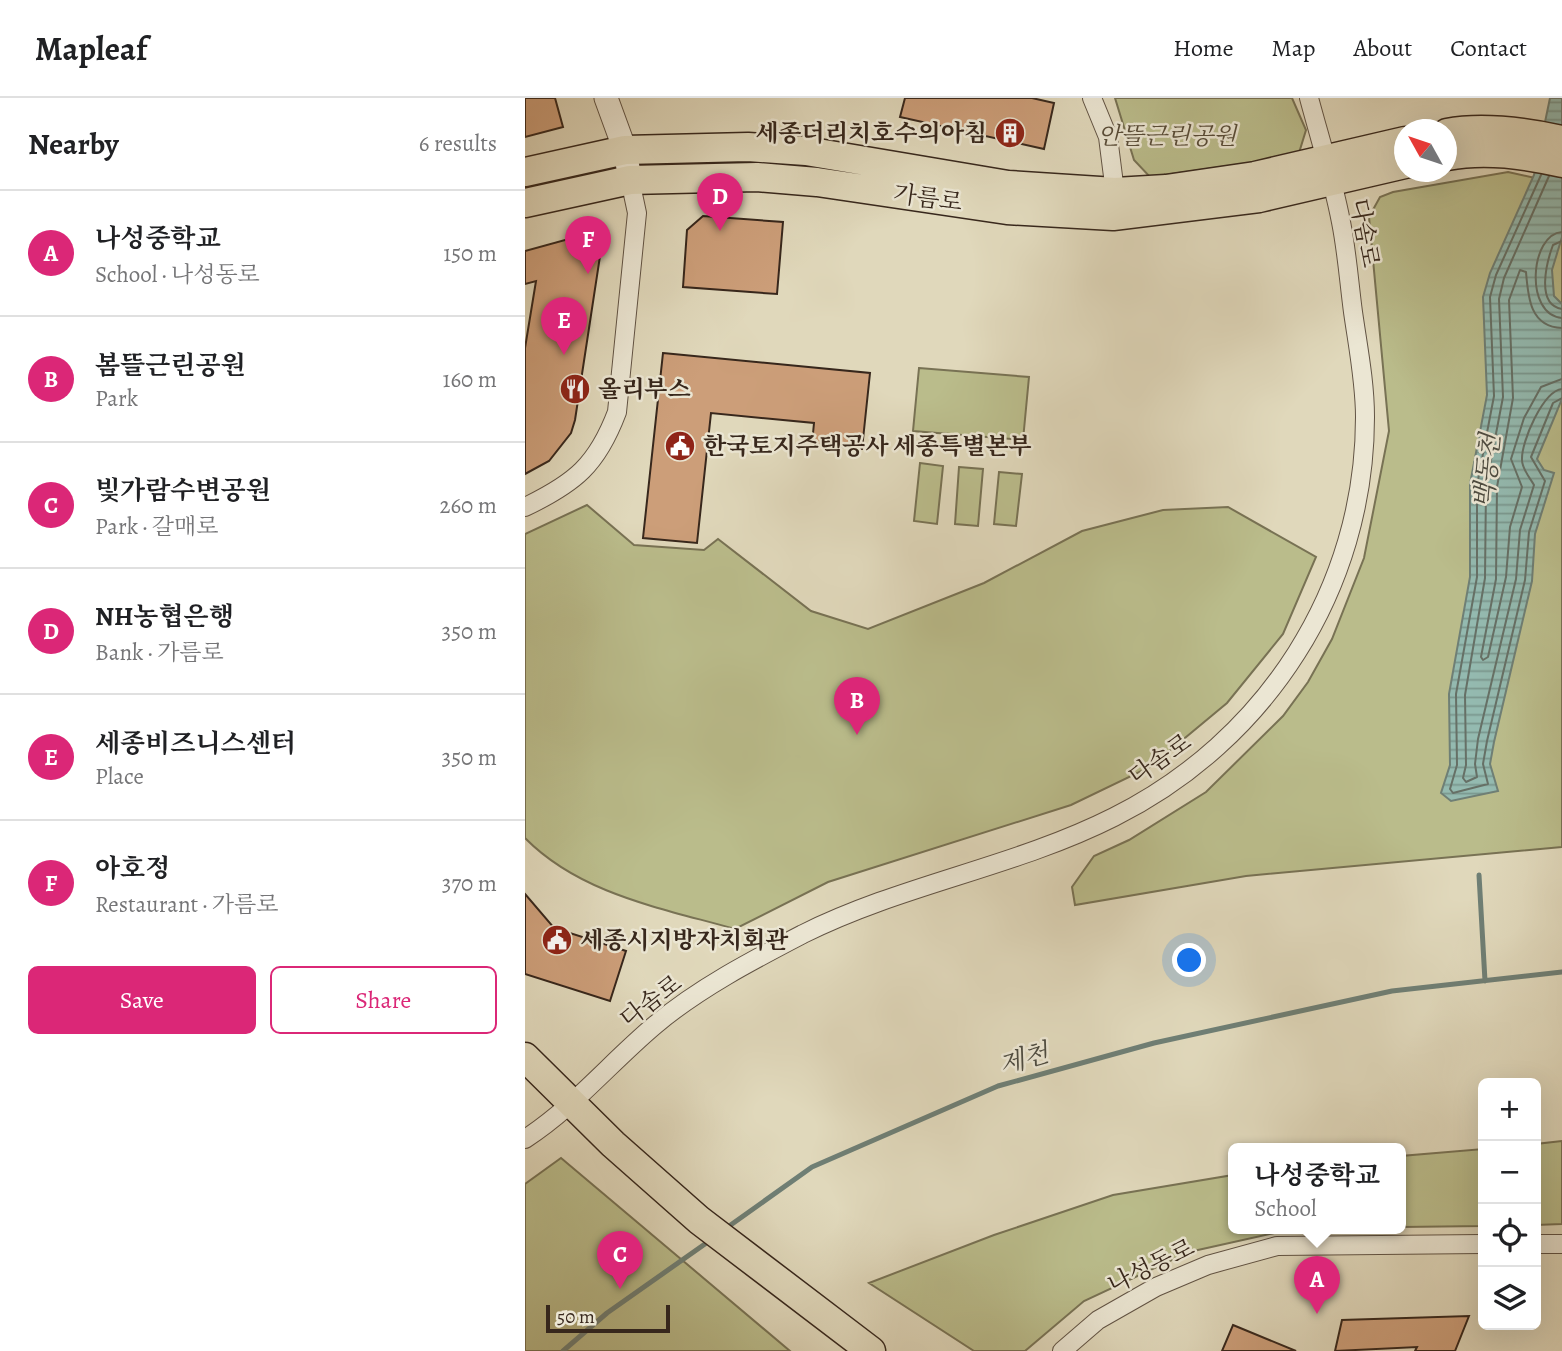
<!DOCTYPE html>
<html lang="en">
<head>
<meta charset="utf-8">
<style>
  :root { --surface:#fff; --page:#f6f6f6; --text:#202124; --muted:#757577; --line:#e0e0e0; --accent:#db2777 }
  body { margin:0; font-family:Alegreya,"Noto Serif KR",serif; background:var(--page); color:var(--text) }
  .controls { position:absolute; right:21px; bottom:21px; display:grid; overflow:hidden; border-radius:10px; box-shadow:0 7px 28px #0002 }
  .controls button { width:63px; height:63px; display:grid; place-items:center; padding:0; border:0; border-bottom:2px solid var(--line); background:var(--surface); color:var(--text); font:35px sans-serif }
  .compass { position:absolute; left:869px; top:21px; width:63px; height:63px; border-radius:50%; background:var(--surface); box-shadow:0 7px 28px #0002; rotate:310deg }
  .scale { position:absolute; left:21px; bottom:18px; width:124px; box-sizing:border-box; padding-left:7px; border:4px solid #37271c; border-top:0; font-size:19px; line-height:24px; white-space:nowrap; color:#37271c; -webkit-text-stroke:5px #ebe6d3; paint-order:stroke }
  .you { position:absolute; left:665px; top:863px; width:24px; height:24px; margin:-18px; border:5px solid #fff; border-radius:50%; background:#1a73e8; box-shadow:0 0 0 10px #1a73e833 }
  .badge { display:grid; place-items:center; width:46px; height:46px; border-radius:50%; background:var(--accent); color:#fff; font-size:23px; font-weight:700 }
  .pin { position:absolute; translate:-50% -58px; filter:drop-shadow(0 2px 4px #0008) }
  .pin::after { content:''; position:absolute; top:37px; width:24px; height:21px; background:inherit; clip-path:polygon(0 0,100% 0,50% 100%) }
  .popup { position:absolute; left:703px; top:1045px; width:178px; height:91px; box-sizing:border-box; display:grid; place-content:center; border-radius:10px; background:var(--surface); filter:drop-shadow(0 2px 5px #0005); font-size:23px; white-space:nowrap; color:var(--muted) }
  .popup b { font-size:26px; color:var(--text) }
  .popup::after { content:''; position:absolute; left:50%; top:100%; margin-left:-14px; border:14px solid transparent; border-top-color:var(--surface) }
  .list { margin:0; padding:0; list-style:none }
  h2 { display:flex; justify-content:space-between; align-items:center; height:91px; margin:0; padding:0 28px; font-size:30px }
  h2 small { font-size:23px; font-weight:400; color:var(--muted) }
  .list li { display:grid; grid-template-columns:46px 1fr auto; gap:21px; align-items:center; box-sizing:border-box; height:126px; padding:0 28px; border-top:2px solid var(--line) }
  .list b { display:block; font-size:26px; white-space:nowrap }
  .list p { margin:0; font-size:23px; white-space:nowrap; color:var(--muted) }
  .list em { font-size:23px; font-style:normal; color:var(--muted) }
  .actions { display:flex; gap:14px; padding:21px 28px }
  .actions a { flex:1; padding:16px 0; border:2px solid var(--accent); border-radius:10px; text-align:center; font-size:24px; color:var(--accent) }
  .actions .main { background:var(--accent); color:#fff }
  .icon { flex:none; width:38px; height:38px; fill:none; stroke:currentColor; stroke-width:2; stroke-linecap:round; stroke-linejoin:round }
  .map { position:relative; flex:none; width:1037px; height:1253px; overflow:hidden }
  header { display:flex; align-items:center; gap:42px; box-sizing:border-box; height:98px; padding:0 35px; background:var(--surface); border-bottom:2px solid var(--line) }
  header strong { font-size:33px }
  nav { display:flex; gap:38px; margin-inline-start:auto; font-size:24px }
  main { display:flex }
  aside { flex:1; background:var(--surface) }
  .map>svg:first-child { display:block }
  .park { fill:#babc8b; stroke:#787254; stroke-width:2 }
  .water { fill:url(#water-rules); stroke:#6f7f75; stroke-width:2 }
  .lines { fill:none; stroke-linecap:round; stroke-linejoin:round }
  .shore { stroke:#667066; stroke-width:2 }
  .stream { stroke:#6f7f75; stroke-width:5 }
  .building { fill:#cc9e79; stroke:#37271c; stroke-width:2 }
  .minor-casing { stroke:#615344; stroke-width:20 }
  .tertiary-casing { stroke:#615344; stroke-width:25 }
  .primary-casing { stroke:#37271c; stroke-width:31 }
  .minor { stroke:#ebe6d3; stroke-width:18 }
  .tertiary { stroke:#ebe6d3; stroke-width:23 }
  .primary { stroke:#e0d8bb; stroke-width:28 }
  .labels { text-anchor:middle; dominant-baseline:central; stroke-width:5; stroke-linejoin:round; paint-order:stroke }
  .poi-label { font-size:24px; font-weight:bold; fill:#37271c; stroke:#ebe6d3; text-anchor:start }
  .park-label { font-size:24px; font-style:italic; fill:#584c38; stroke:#ebe6d3 }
  .street-label { font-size:24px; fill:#37271c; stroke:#ebe6d3 }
  .water-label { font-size:26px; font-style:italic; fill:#4e4c41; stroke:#ebe6d3 }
</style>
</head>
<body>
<header>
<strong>Mapleaf</strong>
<nav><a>Home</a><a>Map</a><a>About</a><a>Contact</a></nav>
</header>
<main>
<aside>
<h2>Nearby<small>6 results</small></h2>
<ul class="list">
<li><span class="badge">A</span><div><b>나성중학교</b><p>School · 나성동로</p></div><em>150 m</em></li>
<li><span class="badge">B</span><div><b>봄뜰근린공원</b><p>Park</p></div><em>160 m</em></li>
<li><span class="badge">C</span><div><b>빛가람수변공원</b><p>Park · 갈매로</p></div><em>260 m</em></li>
<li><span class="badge">D</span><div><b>NH농협은행</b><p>Bank · 가름로</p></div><em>350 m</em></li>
<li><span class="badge">E</span><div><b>세종비즈니스센터</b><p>Place</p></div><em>350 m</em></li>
<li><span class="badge">F</span><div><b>아호정</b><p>Restaurant · 가름로</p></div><em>370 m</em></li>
</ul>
<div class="actions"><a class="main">Save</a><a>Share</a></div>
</aside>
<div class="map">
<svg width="1037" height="1253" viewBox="0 0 1037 1253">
  <defs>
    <pattern id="water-rules" width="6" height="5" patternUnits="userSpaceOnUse" patternTransform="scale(1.75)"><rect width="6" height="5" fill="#94bab0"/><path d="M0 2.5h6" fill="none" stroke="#7a978e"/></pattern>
  </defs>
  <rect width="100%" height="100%" fill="#e0d8bb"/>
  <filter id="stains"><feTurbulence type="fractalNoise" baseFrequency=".00286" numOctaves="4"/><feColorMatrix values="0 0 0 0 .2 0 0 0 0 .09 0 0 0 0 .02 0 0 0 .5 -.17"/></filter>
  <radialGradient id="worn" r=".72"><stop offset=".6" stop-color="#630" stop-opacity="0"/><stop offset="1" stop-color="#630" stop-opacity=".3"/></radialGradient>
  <path class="park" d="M590,0H767L781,32L773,58L625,79L609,62Z
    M983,74L1037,86V749L721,778L550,807L547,789L569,758L604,742L681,694L758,618L783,584L807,541L839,460L864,333L844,119L855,99L868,94Z
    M394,270L504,279L498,342L388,333Z
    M395,365L418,368L412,426L389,423Z
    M434,369L458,371L453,428L430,426Z
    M474,374L497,376L491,428L469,426Z
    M62,407L109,447L179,452L193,441L286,513L343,531L459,485L557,433L638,412L703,409L791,459L758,536L702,605L625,669L546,707L303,784L210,831C136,810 55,796 0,740V436Z
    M1037,1043V1126L1011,1127V1046Z
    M958,1051V1128L876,1129V1058Z
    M36,1060L265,1253H0V1086Z
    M708,1077V1130H772L664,1154L559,1203L500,1253H449L344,1185L469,1137L588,1097Z"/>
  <path class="water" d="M1025,0H1037V139L1027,172L1029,198L1037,206V301L1012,361L1019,372L1029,375L1010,436L1007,483L969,644L965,666L973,693L926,703L916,695L925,667L924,596L945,479V386L962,297L958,199L965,175L1009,77Z"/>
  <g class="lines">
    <path class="shore" d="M1016,77L971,177L965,199L969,298L952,387V479L931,596L932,667L925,691L928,695L963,686L958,666L962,643L1000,482L1004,434L1020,383L1006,359L1028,305L1037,300
      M1024,78L979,180L974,201L978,299L961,388L960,480L940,597L941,667L938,680L941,684L952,679L950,666L953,641L991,481L995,432L1009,387C1005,380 997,371 997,362C996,344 1018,293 1037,291
      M1037,134C1005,136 999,217 1037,220
      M1037,143L1028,147C1022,163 1010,207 1037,211
      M1037,230C1005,229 1003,199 1001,174L995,172L984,202L988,300L972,389L971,481L956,559L958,562L963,559L981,479L985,429L997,389L986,361L999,320L1016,289L1037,281"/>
    <path class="stream" d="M954,777L960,883
      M200,1131L287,1069L473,988L629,945L867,893L1037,874
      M38,1253L82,1215L187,1141"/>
  </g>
  <path class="building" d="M0,0H30L38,29L0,39Z
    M380,0H507L529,5L519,51L375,19Z
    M178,118L258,124L252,196L158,189L162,132Z
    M69,134V147L77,145L50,322L46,335L24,363L0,376V250L11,183L0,186V153Z
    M138,255L345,275L337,351L287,346L289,325L186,315L172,445L118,440Z
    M0,796L29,830L101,853L85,903L0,876Z
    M944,1218L930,1253H890L892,1249L810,1253L817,1222Z
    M708,1227L771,1253H697Z"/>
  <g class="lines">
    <g class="minor-casing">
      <path id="minor" d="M567,0L583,39L590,94
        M0,409C50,385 72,367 92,314L112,115L105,82
        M0,1041C48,1010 86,964 130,927C174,890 228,862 278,836C378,786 490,769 589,719C741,643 840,491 840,319C840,284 833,249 828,214C824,184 822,154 816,124C808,82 795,41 784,0
        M1011,1146H1037
        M537,1253L573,1222L631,1189L683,1167L752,1148L958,1146"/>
    </g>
    <g class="tertiary-casing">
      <path id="tertiary" d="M81,0L100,52L105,82"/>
    </g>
    <g class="primary-casing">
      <path id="primary" d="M922,35C959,28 1000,34 1037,42
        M922,58C960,51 999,56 1037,65
        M0,74L100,52L223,49L281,53L483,87L590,94L641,91L730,78L880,43
        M0,105L105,82L232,79L292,84L482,112L588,118L734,100L880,66
        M0,959L88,1046L174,1122L346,1253"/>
    </g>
    <use href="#minor" class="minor"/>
    <use href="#tertiary" class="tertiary"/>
    <use href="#primary" class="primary"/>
  </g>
  <defs>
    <g id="building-disc" transform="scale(1.575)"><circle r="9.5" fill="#8f2418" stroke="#ebe6d3"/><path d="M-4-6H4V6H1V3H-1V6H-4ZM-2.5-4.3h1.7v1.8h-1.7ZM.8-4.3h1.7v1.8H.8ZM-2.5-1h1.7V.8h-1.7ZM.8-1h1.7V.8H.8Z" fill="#fff"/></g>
    <g id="restaurant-disc" transform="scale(1.575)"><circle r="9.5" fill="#8f2418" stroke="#ebe6d3"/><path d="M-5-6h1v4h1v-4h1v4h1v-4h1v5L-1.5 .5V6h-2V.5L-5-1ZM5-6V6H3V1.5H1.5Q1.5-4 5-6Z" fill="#fff"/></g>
    <g id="civic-disc" transform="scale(1.575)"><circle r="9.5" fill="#8f2418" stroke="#ebe6d3"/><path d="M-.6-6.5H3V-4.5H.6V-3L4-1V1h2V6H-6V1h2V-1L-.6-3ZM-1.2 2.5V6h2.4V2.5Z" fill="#fff"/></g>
  </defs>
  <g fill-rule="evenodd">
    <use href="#building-disc" x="485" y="35"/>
    <use href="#restaurant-disc" x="50" y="291"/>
    <use href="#civic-disc" x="155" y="348"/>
    <use href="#civic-disc" x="32" y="842"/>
  </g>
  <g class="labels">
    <g class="poi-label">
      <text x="462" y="35" text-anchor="end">세종더리치호수의아침</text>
      <text x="73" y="291">올리부스</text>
      <text x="178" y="348">한국토지주택공사 세종특별본부</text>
      <text x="55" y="842">세종시지방자치회관</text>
    </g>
    <g class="park-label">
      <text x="642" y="38">안뜰근린공원</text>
    </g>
    <g class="street-label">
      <text transform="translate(403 100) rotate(8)">가름로</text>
      <text transform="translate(840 135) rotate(80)">다솜로</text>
      <text transform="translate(635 661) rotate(-35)">다솜로</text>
      <text transform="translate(126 903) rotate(-37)">다솜로</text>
      <text transform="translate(626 1168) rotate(-26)">나성동로</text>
    </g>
    <g class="water-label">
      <text transform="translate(962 373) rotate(-84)">백동천</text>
      <text transform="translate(499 961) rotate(-16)">제천</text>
    </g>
  </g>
  <rect width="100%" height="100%" filter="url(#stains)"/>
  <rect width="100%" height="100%" fill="url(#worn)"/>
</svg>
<div class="controls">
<button>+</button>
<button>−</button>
<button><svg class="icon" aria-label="locate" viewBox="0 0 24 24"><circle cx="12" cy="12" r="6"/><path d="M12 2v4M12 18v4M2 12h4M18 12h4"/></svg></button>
<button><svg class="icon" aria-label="layers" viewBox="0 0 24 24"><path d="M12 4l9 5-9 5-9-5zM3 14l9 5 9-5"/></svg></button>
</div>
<svg class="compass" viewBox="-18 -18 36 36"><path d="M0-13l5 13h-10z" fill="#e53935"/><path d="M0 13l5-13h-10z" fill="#757577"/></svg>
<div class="scale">50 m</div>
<div class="you"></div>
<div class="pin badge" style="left:792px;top:1216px">A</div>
<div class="popup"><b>나성중학교</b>School</div>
<div class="pin badge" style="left:332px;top:637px">B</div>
<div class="pin badge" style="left:95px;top:1191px">C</div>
<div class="pin badge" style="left:195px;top:133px">D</div>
<div class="pin badge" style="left:39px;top:257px">E</div>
<div class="pin badge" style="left:63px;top:176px">F</div>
</div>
</main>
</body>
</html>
